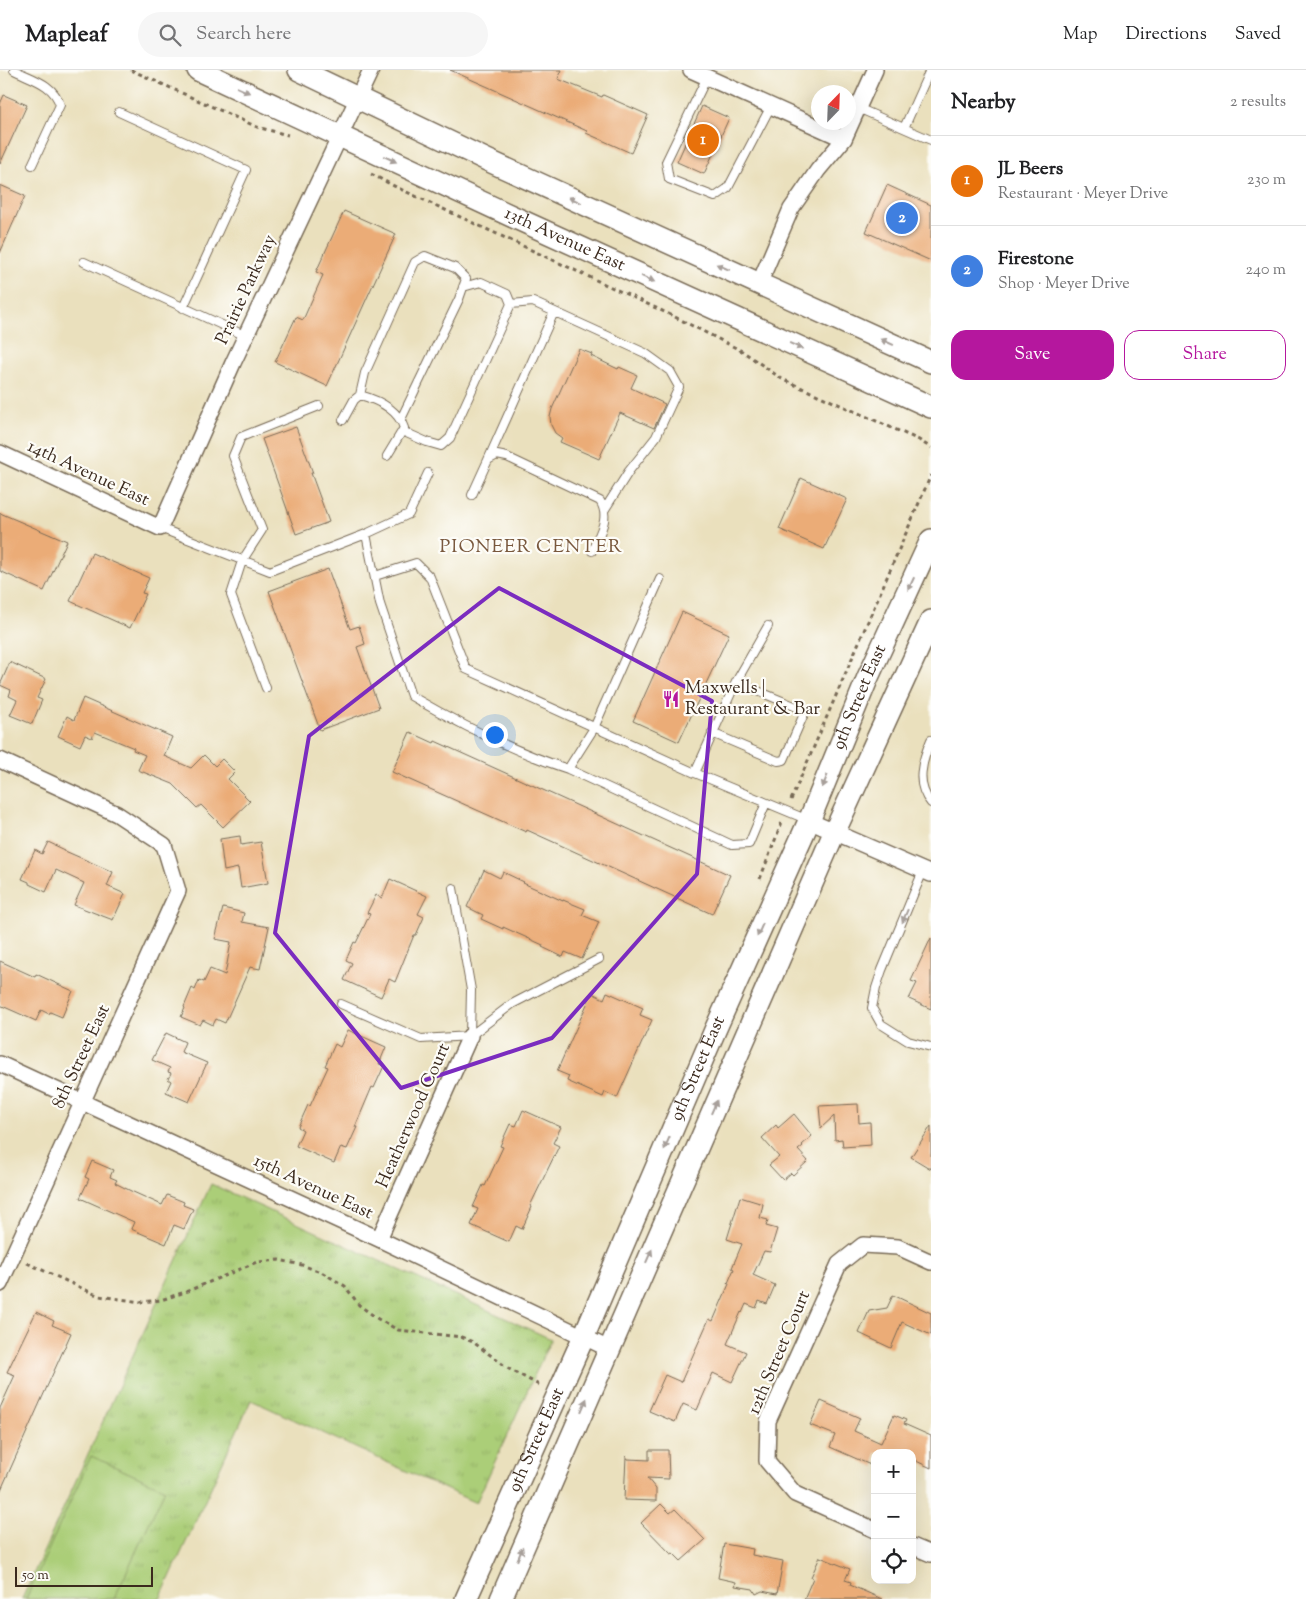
<!DOCTYPE html>
<html lang="en">
<head>
<meta charset="utf-8">
<style>
  :root { --surface:#fff; --page:#f6f6f6; --text:#202124; --muted:#757577; --line:#e0e0e0; --accent:#b5179e }
  body { margin:0; font-family:"Sorts Mill Goudy",serif; background:var(--page); color:var(--text) }
  .controls { position:absolute; right:15px; bottom:15px; display:grid; overflow:hidden; border-radius:10px; box-shadow:0 5px 20px #0002 }
  .controls button { width:45px; height:45px; display:grid; place-items:center; padding:0; border:0; border-bottom:1px solid var(--line); background:var(--surface); color:var(--text); font:25px sans-serif }
  .compass { position:absolute; left:811px; top:15px; width:45px; height:45px; border-radius:50%; background:var(--surface); box-shadow:0 5px 20px #0002; rotate:23deg }
  .scale { position:absolute; left:15px; bottom:12px; width:138px; box-sizing:border-box; padding-left:5px; border:2px solid #3b2a1e; border-top:0; font-size:14px; line-height:18px; white-space:nowrap; color:#3b2a1e; -webkit-text-stroke:4px #fdfcf7; paint-order:stroke }
  .you { position:absolute; left:494px; top:664px; width:18px; height:18px; margin:-12px; border:4px solid #fff; border-radius:50%; background:#1a73e8; box-shadow:0 0 0 8px #1a73e833 }
  .badge { display:grid; place-items:center; width:32px; height:32px; border-radius:50%; background:var(--accent); color:#fff; font-size:16px; font-weight:700 }
  .pin { position:absolute; translate:-50% -50%; border:2px solid #fff; box-shadow:0 1px 5px #0006 }
  .list { margin:0; padding:0; list-style:none }
  h2 { display:flex; justify-content:space-between; align-items:center; height:65px; margin:0; padding:0 20px; font-size:21px }
  h2 small { font-size:16px; font-weight:400; color:var(--muted) }
  .list li { display:grid; grid-template-columns:32px 1fr auto; gap:15px; align-items:center; box-sizing:border-box; height:90px; padding:0 20px; border-top:1px solid var(--line) }
  .list b { display:block; font-size:19px; white-space:nowrap }
  .list p { margin:0; font-size:16px; white-space:nowrap; color:var(--muted) }
  .list em { font-size:16px; font-style:normal; color:var(--muted) }
  .actions { display:flex; gap:10px; padding:15px 20px }
  .actions a { flex:1; padding:11px 0; border:1px solid var(--accent); border-radius:15px; text-align:center; font-size:18px; color:var(--accent) }
  .actions .main { background:var(--accent); color:#fff }
  .icon { flex:none; width:28px; height:28px; fill:none; stroke:currentColor; stroke-width:2; stroke-linecap:round; stroke-linejoin:round }
  .map { position:relative; flex:none; width:931px; height:1529px; overflow:hidden }
  header { display:flex; align-items:center; gap:30px; box-sizing:border-box; height:70px; padding:0 25px; background:var(--surface); border-bottom:1px solid var(--line) }
  header strong { font-size:24px }
  nav { display:flex; gap:28px; margin-inline-start:auto; font-size:18px }
  .search { width:350px; height:45px; background:var(--page); display:flex; align-items:center; gap:12px; box-sizing:border-box; padding:0 18px; border-radius:28px; color:var(--muted); font-size:19px }
  main { display:flex }
  aside { flex:1; background:var(--surface) }
  .map>svg:first-child { display:block }
  .park { fill:url(#park-tufts); stroke:#737c4b }
  .pitch { fill:#abce78; stroke:#737c4b }
  .building { fill:#ebac77 }
  .lines { fill:none; stroke-linecap:round; stroke-linejoin:round }
  .service-casing { stroke:#786a56; stroke-width:10 }
  .minor-casing { stroke:#786a56; stroke-width:18 }
  .secondary-casing { stroke:#786a56; stroke-width:24 }
  .path { stroke:#786a56; stroke-width:3; stroke-dasharray:4 4; stroke-linecap:butt }
  .service { stroke:#fff; stroke-width:8 }
  .minor { stroke:#fff; stroke-width:15 }
  .secondary { stroke:#fff; stroke-width:21 }
  .oneway { fill:#a79f9a }
  .marked { fill:none; stroke:#7b2cbf; stroke-width:4; stroke-linejoin:round }
  .labels { text-anchor:middle; dominant-baseline:central; stroke-width:4.5; stroke-linejoin:round; paint-order:stroke }
  .street-label { font-size:18px; fill:#3b2a1e; stroke:#fdfcf7 }
  .poi-label { font-size:18px; fill:#3b2a1e; stroke:#fdfcf7; text-anchor:start }
  .neighbourhood-label { font-size:19px; letter-spacing:1px; fill:#79583d; stroke:#fdfcf7 }
</style>
</head>
<body>
<header>
<strong>Mapleaf</strong>
<div class="search"><svg class="icon" aria-label="search" viewBox="0 0 24 24"><circle cx="10" cy="10" r="6"/><path d="M15 15l6 6"/></svg>Search here</div>
<nav><a>Map</a><a>Directions</a><a>Saved</a></nav>
</header>
<main>
<div class="map">
<svg width="931" height="1529" viewBox="0 0 931 1529">
  <defs>
    <pattern id="park-tufts" width="24" height="20" patternUnits="userSpaceOnUse" patternTransform="scale(1.25)"><rect width="24" height="20" fill="#abce78"/><path d="M3 7l-1-3M5 7V3M7 7l1-3M15 17l-1-3M17 17v-4M19 17l1-3" fill="none" stroke="#94b167"/></pattern>
  </defs>
  <rect width="100%" height="100%" fill="#fdfcf7"/>
  <filter id="ink" filterUnits="userSpaceOnUse"><feTurbulence type="fractalNoise" baseFrequency=".02" numOctaves="2"/><feDisplacementMap in="SourceGraphic" scale="10" xChannelSelector="R" yChannelSelector="G"/><feConvolveMatrix kernelMatrix="1 2 1 2 8 2 1 2 1" color-interpolation-filters="sRGB"/></filter>
  <filter id="wash" filterUnits="userSpaceOnUse"><feTurbulence type="fractalNoise" baseFrequency=".0096" numOctaves="4" result="noise"/><feDisplacementMap in="SourceGraphic" scale="20" xChannelSelector="R" yChannelSelector="G"/><feGaussianBlur stdDeviation="1.12" result="paint"/><feColorMatrix in="noise" values="0 0 0 0 0 0 0 0 0 0 0 0 0 0 0 0 0 1.4 0 .05"/><feComposite in="paint" operator="in"/></filter>
  <g filter="url(#wash)">
    <rect width="100%" height="100%" fill="#eae0bd"/>
    <path class="park" d="M211,1114L551,1269L476,1433L251,1330L160,1529H22Z"/>
    <path class="pitch" d="M91,1386L165,1419L114,1529H26Z"/>
    <g id="blocks">
      <path class="building" d="M450,0H562L558,9L602,27L603,25L648,45L631,83L586,63L587,61Z
        M4,25L27,35L0,94V34Z
        M702,36L729,48L704,104L677,92Z
        M0,115L25,126L0,183Z
        M887,115L931,135V191L866,162Z
        M344,141L396,164L327,316L275,292L296,247L303,250L323,205L316,202Z
        M579,279L592,284L591,286L618,299L619,297L637,305L631,318L665,334L654,358L620,343L599,389L560,372L562,368L555,363L551,355L550,347L552,339Z
        M296,357L313,403H311L329,452L296,464L262,369Z
        M801,408L847,429L824,479L779,459Z
        M0,443L51,465V464L67,471L44,521L0,501Z
        M92,483L149,508L142,523L146,524L130,558L70,531Z
        M328,499L350,559L359,556L365,574L357,577L379,638L320,660L269,521Z
        M682,542L729,564L679,672L633,651Z
        M10,592L46,609L37,628L42,630L32,654L10,645L17,630L9,626L11,620L0,615Z
        M83,628L172,667L164,686L191,698L204,685L215,696L222,689L235,702L228,709L250,731L223,757L201,735L197,738L173,714L138,700L145,685L133,680L134,678L95,662L92,668L85,665L80,676L58,666L67,646L74,650Z
        M410,662L434,673L435,671L730,805L712,844L527,760L526,762L392,702Z
        M240,766L241,775L261,772L268,813L241,818L238,798L224,801L220,769Z
        M48,772L65,780V781L113,802L107,816L125,824L113,850L74,835L84,813L56,800L46,822L29,814V812L22,809L35,780L42,784Z
        M484,800L500,808L503,802L524,812L523,813L563,831V830L585,839L582,845L599,852L582,889L565,882L563,887L542,877L543,875L503,857V859L481,849L483,845L467,837Z
        M390,809L427,826L418,844L424,847L416,865H414L395,912L389,909L381,927L344,910L352,893L346,890L354,872L356,873L370,844L367,843L376,825L382,828Z
        M223,838L244,843L242,852L269,857L260,899L250,897L225,953L216,949L213,955L203,950L200,955L181,947L185,938L184,937L192,918L195,920L199,910L204,912L210,899L225,905L231,872L215,869Z
        M931,868V939L909,929L917,913L911,911Z
        M0,891L35,907L36,904L73,921L62,947L50,942L49,944L41,940L36,951L0,935Z
        M607,922L643,938L640,945L652,950L617,1028L605,1022L603,1027L567,1011L569,1006L557,1001L592,923L604,929Z
        M348,960L386,977L379,994L384,996L374,1018L372,1017L355,1057H357L347,1079L341,1077L334,1093L296,1076L303,1060L298,1057L308,1035L310,1036L328,997L325,996L335,974L340,977Z
        M166,963L185,972L181,982L207,993L189,1032L166,1022L171,1011L168,1009L171,1003L168,1002L170,998L152,990Z
        M858,1034L859,1053L870,1052L871,1075L843,1077L842,1069L835,1070L834,1046L821,1058L819,1036Z
        M523,1040L561,1057L553,1073L559,1076L530,1136L532,1137L522,1159L516,1156L509,1172L471,1155L478,1139L473,1137L483,1115L485,1116L503,1077L500,1076L510,1054L516,1056Z
        M794,1044L812,1066L802,1075L803,1076L798,1080L808,1091L793,1105L791,1103L783,1110L769,1095L779,1087L762,1068L776,1055L778,1058Z
        M931,1056V1099L911,1087Z
        M92,1091L113,1100L110,1107L117,1110L115,1113L131,1121L162,1135L167,1125L184,1132L183,1135L193,1139L184,1159L174,1155L166,1174L131,1159L134,1152L80,1128L89,1109L85,1107Z
        M740,1127L763,1134L760,1148L768,1150L766,1156L777,1159L770,1182L764,1181L753,1205L775,1215L767,1234L759,1231L756,1238L746,1234L742,1243L741,1242L727,1274L746,1282L732,1312L713,1303L697,1340L683,1334L675,1352L649,1341L665,1305L681,1312L709,1249L713,1251L729,1214L728,1213L734,1199L732,1198L742,1174L727,1169Z
        M893,1225L931,1243V1265L902,1252L891,1278L859,1263L869,1241L887,1238Z
        M36,1242L54,1251L52,1255L71,1263L0,1422V1338L15,1305L7,1302Z
        M821,1331L860,1348L854,1361L881,1373L894,1345L906,1350L904,1354L931,1366V1398L912,1389V1383H875V1397L830,1377L835,1365L810,1355Z
        M649,1380H668L669,1409L647,1408L656,1419V1431L624,1430L626,1386L628,1389L649,1390Z
        M661,1434L670,1443L675,1439L705,1470L681,1491L673,1483L671,1484L641,1453Z
        M724,1474L753,1479L752,1485L783,1491L777,1524L762,1521L756,1524L753,1519L735,1516L736,1512L718,1508Z
        M820,1487L850,1499L845,1510L851,1512L850,1515L882,1529H804L813,1508L811,1507Z"/>
    </g>
  </g>
  <g filter="url(#ink)">
    <use href="#blocks" fill-opacity="0" stroke="#786a56" stroke-width="1"/>
    <g class="lines">
      <g class="service-casing">
        <path id="service" d="M14,0C32,9 54,14 60,35L32,95
          M707,7L666,92L669,109L715,127L728,118L771,36
          M858,38L931,70
          M119,42L246,100L183,238
          M904,58L930,0
          M84,192L246,266
          M511,234L533,232L645,283L670,301L679,317L656,367L629,401L605,439
          M360,325L365,303L415,192L425,186L455,198L466,209L459,229L401,349
          M343,350L354,330L360,325C378,330 398,339 404,358L387,386
          M402,361L427,372L441,376L450,368L511,234L507,224L481,212L463,217
          M488,390L554,242
          M472,425L488,390L497,385L507,387L600,431C611,448 599,464 592,481
          M160,458L270,501L366,464L409,444L428,403
          M366,464L380,534L411,626C461,655 512,681 568,699L594,658L660,509
          M375,506L416,493L430,507L466,599L695,703L808,750
          M266,618L231,525L242,491L262,460L233,386L241,367L319,336
          M712,663L778,691L784,690L804,644V640L736,612
          M931,670C922,691 915,714 931,733
          M568,699L732,775L749,774L766,733
          M695,703L736,612L768,556
          M923,801L882,900L876,918L872,938L881,954L908,971L931,977
          M453,818L471,920L470,966
          M341,934L421,969L470,966L512,934L599,889"/>
      </g>
      <g class="minor-casing">
        <path id="minor" d="M691,0L844,69
          M759,214L791,139L818,100L844,69L875,0
          M0,383L160,458L233,293L371,0
          M0,690L117,744L164,775L178,821L0,1214
          M809,751L931,804
          M0,994L379,1169L609,1279
          M379,1169L470,966
          M875,1460L795,1424L767,1391L768,1351L839,1194L863,1175L898,1177L931,1192
          M912,1476L931,1484"/>
      </g>
      <g class="secondary-casing">
        <g id="secondary">
          <path id="s1" d="M198,0L520,150L931,337"/>
          <path d="M299,0L487,90L931,292"/>
          <path id="s2" d="M466,1529L584,1266L716,958L809,751L868,607L931,470"/>
          <path d="M501,1529L834,763L931,551"/>
        </g>
      </g>
      <path class="path" d="M131,0L257,57L288,65
        M371,104L396,117L671,245L742,281L782,309L919,370L931,378
        M791,730L931,405
        M760,809L782,752
        M27,1193L99,1226L141,1232L161,1230L188,1221L257,1192L279,1190L302,1195L323,1203L345,1216L359,1235L378,1249L398,1260L461,1267L473,1272L509,1299L539,1315"/>
      <use href="#service" class="service"/>
      <use href="#minor" class="minor"/>
      <use href="#secondary" class="secondary"/>
    </g>
    <defs><path id="oneway-solid" d="M-6-.8H1V-3.2L6.5 0L1 3.2V.8H-6Z" transform="scale(1.25)"/></defs>
    <g class="oneway">
      <use href="#oneway-solid" transform="translate(243 20) rotate(24)"/>
      <use href="#oneway-solid" transform="translate(390 89) rotate(25)"/>
      <use href="#oneway-solid" transform="translate(575 130) rotate(-156)"/>
      <use href="#oneway-solid" transform="translate(723 197) rotate(-156)"/>
      <use href="#oneway-solid" transform="translate(648 209) rotate(24)"/>
      <use href="#oneway-solid" transform="translate(887 272) rotate(-156)"/>
      <use href="#oneway-solid" transform="translate(796 276) rotate(24)"/>
      <use href="#oneway-solid" transform="translate(911 514) rotate(115)"/>
      <use href="#oneway-solid" transform="translate(825 711) rotate(112)"/>
      <use href="#oneway-solid" transform="translate(905 846) rotate(113)"/>
      <use href="#oneway-solid" transform="translate(760 860) rotate(114)"/>
      <use href="#oneway-solid" transform="translate(714 1037) rotate(-66)"/>
      <use href="#oneway-solid" transform="translate(667 1073) rotate(113)"/>
      <use href="#oneway-solid" transform="translate(649 1186) rotate(-66)"/>
      <use href="#oneway-solid" transform="translate(584 1335) rotate(-67)"/>
      <use href="#oneway-solid" transform="translate(520 1484) rotate(-67)"/>
    </g>
  </g>
  <path class="marked" d="M499,518L712,631L697,804L552,968L401,1018L275,863L309,666Z"/>
  <defs>
    <g id="restaurant-bare" transform="scale(1.35)"><path d="M-5-6h1v4h1v-4h1v4h1v-4h1v5L-1.5 .5V6h-2V.5L-5-1ZM5-6V6H3V1.5H1.5Q1.5-4 5-6Z" fill="#b5179e" stroke="#fdfcf7" stroke-width="2.5" paint-order="stroke"/></g>
  </defs>
  <g fill-rule="evenodd">
    <use href="#restaurant-bare" x="671" y="629"/>
  </g>
  <g class="labels">
    <g class="street-label">
      <text stroke="none"><textPath href="#s1" startOffset="404">13th Avenue East</textPath></text>
      <text transform="translate(247 220) rotate(-65)">Prairie Parkway</text>
      <text transform="translate(88 404) rotate(25)">14th Avenue East</text>
      <text stroke="none"><textPath href="#s2" startOffset="984">9th Street East</textPath></text>
      <text transform="translate(82 987) rotate(-65)">8th Street East</text>
      <text stroke="none"><textPath href="#s2" startOffset="579">9th Street East</textPath></text>
      <text transform="translate(414 1046) rotate(-66)">Heatherwood Court</text>
      <text transform="translate(313 1118) rotate(25)">15th Avenue East</text>
      <text transform="translate(780 1283) rotate(-67)">12th Street Court</text>
      <text stroke="none"><textPath href="#s2" startOffset="174">9th Street East</textPath></text>
    </g>
    <g class="poi-label">
      <text x="685" y="619">Maxwells |<tspan x="685" dy="21">Restaurant &amp; Bar</tspan></text>
    </g>
    <g class="neighbourhood-label">
      <text x="531" y="477">PIONEER CENTER</text>
    </g>
  </g>
</svg>
<div class="controls">
<button>+</button>
<button>−</button>
<button><svg class="icon" aria-label="locate" viewBox="0 0 24 24"><circle cx="12" cy="12" r="6"/><path d="M12 2v4M12 18v4M2 12h4M18 12h4"/></svg></button>
</div>
<svg class="compass" viewBox="-18 -18 36 36"><path d="M0-13l5 13h-10z" fill="#e53935"/><path d="M0 13l5-13h-10z" fill="#757577"/></svg>
<div class="scale">50 m</div>
<div class="you"></div>
<div class="pin badge" style="left:703px;top:70px;background:#e8710a">1</div>
<div class="pin badge" style="left:902px;top:148px;background:#3f7fe0">2</div>
</div>
<aside>
<h2>Nearby<small>2 results</small></h2>
<ul class="list">
<li><span class="badge" style="background:#e8710a">1</span><div><b>JL Beers</b><p>Restaurant · Meyer Drive</p></div><em>230 m</em></li>
<li><span class="badge" style="background:#3f7fe0">2</span><div><b>Firestone</b><p>Shop · Meyer Drive</p></div><em>240 m</em></li>
</ul>
<div class="actions"><a class="main">Save</a><a>Share</a></div>
</aside>
</main>
</body>
</html>
